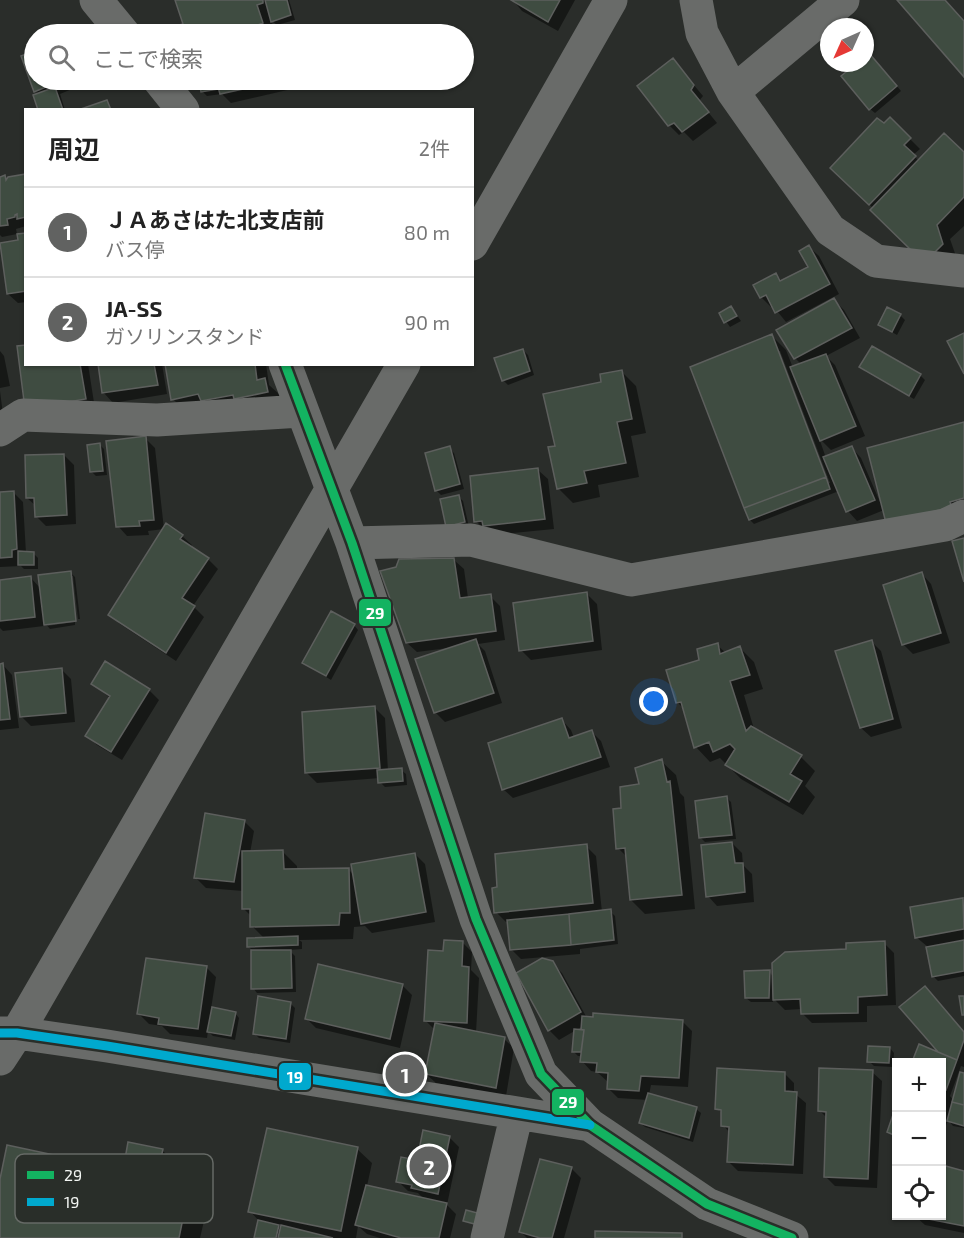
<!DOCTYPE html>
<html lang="ja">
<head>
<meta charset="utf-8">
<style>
  :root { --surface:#fff; --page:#f6f6f6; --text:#222; --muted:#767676; --line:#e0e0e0; --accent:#616261 }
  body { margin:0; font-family:"Exo 2","Noto Sans JP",sans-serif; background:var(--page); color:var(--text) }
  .controls { position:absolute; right:18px; bottom:18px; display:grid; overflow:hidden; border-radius:0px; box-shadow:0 2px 4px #0004 }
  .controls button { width:54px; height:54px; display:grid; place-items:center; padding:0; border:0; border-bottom:2px solid var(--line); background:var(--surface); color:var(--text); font:30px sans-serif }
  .compass { position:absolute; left:820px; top:18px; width:54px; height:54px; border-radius:50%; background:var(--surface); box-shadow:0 2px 4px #0004; rotate:225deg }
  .you { position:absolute; left:654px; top:702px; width:21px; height:21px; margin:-15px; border:4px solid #fff; border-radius:50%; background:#1a73e8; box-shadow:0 0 0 9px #1a73e833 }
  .badge { display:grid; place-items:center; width:39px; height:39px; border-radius:50%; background:var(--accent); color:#fff; font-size:20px; font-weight:700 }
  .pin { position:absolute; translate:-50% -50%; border:3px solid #fff; box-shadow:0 2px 6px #0006 }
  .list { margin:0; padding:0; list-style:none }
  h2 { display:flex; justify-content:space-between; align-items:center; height:78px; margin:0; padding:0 24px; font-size:26px }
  h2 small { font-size:20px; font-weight:400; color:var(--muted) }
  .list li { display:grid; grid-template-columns:39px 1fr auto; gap:18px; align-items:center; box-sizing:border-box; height:90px; padding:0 24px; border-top:2px solid var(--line) }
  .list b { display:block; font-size:22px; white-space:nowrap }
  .list p { margin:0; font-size:20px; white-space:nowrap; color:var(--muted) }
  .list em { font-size:20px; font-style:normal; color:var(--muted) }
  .icon { flex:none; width:33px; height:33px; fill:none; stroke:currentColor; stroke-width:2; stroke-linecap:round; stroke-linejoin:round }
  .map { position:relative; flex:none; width:964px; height:1238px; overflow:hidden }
  .search { position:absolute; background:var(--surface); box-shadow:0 2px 4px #0004; left:24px; top:24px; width:450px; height:66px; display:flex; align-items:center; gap:15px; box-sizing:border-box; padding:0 21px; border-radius:33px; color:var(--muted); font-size:22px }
  .panel { position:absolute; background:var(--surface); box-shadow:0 2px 4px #0004; left:24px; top:108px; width:450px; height:258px; border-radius:0px }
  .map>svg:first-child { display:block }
  .shadow { fill:#0007; fill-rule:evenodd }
  .building { fill:#3f4c41; stroke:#5d5f5d; stroke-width:1.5 }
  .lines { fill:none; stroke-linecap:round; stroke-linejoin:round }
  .minor { stroke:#696b69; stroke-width:33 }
  .bus-1-casing { stroke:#292e29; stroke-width:14 }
  .bus-2-casing { stroke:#292e29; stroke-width:14 }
  .bus-1 { stroke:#13b361; stroke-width:9 }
  .bus-2 { stroke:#00a9ce; stroke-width:9 }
  .key { fill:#292e29; stroke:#666a66; stroke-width:1.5 }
  .key-label { font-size:16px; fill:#f3f6f3 }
  .line-badge { stroke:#292e29; stroke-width:2 }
  .badge-label { font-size:16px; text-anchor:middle; font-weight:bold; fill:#fff }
</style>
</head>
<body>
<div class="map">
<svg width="964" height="1238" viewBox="0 0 964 1238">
  <rect width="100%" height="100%" fill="#2a2d2a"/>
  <path class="shadow" d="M177,0H289L295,20L277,25L271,20L276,34H172L170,29L185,25Z
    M513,0H575L558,31L522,11Z
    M34,52V80H94L60,94L65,110H40V95L35,91L23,57Z
    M865,58L874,59L901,91L875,113L870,109L860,63H865Z
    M673,60L703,96L699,101L717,123L693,141L684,132L679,135L669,125Z
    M193,80H308L309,85L231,103L222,94L207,96L202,91L201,86Z
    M890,119L920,149L913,155L919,161L964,155V226L950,239L957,259L947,269L874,209L832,168Z
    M26,175V226L16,229L17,234L2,237L0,235V178L4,177L8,181Z
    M26,234V302L18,303L8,294L20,241Z
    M809,247L819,256L839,294L786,322L773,306L771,307L761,297L776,275L782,281L810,267Z
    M834,300L844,310L860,338L826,356L835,365L865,436L831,450L819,438L826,458L852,448L861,458L880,502L964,424V522L884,510L857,521L848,511L839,491L754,524L750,520L772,336L786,350L793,368L802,365L795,358L778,331ZM777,351H780L830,483L827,484Z
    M731,307L741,321L730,327L721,314Z
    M900,315L905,320L897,335L880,325Z
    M523,350L528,355L534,375L508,385L503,380Z
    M0,351L4,356L10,386L0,388Z
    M26,364H88L95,409L27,408Z
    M99,364H162L167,394L113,403L104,393Z
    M167,364H266L269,385L279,394L281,406L187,413L173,399Z
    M861,367L920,375L925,380L914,399L866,372Z
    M622,372L636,386L646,433L631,436L639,477L598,485L600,497L573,503L558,488L556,447L603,383Z
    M0,391L4,422L0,423Z
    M145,438L155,448L164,529L148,531L149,535L127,536L118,526Z
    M100,445L104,449L107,475L96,476L91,471Z
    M449,448L454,453L464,489L441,495L436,490Z
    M64,455L74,465L76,524L46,526L36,516V506L27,498Z
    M538,470L548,479L554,529L494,535L486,531L476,521Z
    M13,492L23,502L26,553L34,554L38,558V569H24L21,566L0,567V493Z
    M458,496L463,501L469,527L452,531Z
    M182,536L192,545L191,548L208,559L218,569L193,606L204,617L176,661L120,624L110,614Z
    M454,560L464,569L468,598L490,596L500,606L505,640L478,644L485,651L502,703L445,722L435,712L448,648L417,652L407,643Z
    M70,572L75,577L80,619H78L73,576H70L47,626L75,622V625L50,629L44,622V626L3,631L0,628V581L31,578L41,589Z
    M922,574L931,584L950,643L913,654L903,644Z
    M587,594L597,604L602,650L531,660L521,650Z
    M354,625L358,630L331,680L304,663Z
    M871,641L881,651L902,728L871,737L861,728Z
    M717,645L726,653L740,648L754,662L763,689L744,695L754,729L801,757L815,771L805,786L815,797L803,815L741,779L720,758L710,762L696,747L685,710L677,702L701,661Z
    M105,663L149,690L159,700L122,760L97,745L87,735L110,698L93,684Z
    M0,665H3L12,675L19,728L0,730Z
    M61,669L71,679L75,722L31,726L21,716Z
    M375,708L385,718L388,771L401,770L406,774L407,785L385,787L380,782V778L317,783L307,773Z
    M562,720L571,730L574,738L592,732L601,741L610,767L513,798L503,789Z
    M661,761L676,775L680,793L684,797L695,909L645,914L631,900L627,857L618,848L640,785Z
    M726,797L731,802L736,839L705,842L701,838Z
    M244,821L254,831L250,853L283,852L297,866V870L348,869L354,875L415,854L425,864L435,922L372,933L365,926L354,927L353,939L299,940L302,942V949L289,950L295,956L296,992L257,993L253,988V951L249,947L265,939L252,926L251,916L243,908V891L206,888L196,878Z
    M732,843L742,853L743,865L752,874L754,902L717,906L708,896Z
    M586,846L596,856L602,912L610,911L615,916L618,944L580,949V954L521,959L511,949L508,921L506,922L496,912Z
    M963,900L964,976L938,981L933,976L928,947L916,937Z
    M462,942L472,952L471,970L479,978L476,1033L504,1039L514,1048L506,1096L436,1083L426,1074L435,1030L426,1021L444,952Z
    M884,943L894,953L896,1005L867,1006V1022L812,1023L802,1013V1009L785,1010L773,998V1002H751L746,998L769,972L774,977Z
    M552,963L562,973L587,1018L682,1021L692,1031L688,1087L651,1085L649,1095L696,1109L701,1113L693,1142L645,1127L640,1123L648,1100L618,1098L608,1088V1082L597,1072L591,1071L582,1061V1056H578L573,1051L583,1026L559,1040L549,1030Z
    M206,967L216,977L211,1009L235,1013L239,1018L235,1040L213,1036L208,1031L207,1038L170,1034L162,1026L149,1024L139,1014Z
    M402,985L412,995L400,1048L316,1028L306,1018Z
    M290,1003L295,1008L290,1043L259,1038L254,1033Z
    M964,1032V1067L961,1066L950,1096L954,1101L964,1074V1128L953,1126L948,1120L942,1137V1062H914L920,1046L942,1055Z
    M890,1048L894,1053L893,1067L874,1066L869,1061Z
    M872,1072L882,1081L877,1188L835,1186L825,1176L827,1118L819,1110Z
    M785,1074L794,1083V1093L806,1103L803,1174L738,1171L728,1161L730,1133L723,1125V1114L717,1108Z
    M896,1110V1139L889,1132Z
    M449,1137L459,1147L447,1205L456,1214L450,1238H380L367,1234L358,1226L356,1238H255L259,1221L250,1211L357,1149L372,1163L367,1186L424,1199L418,1193L408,1191L398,1181Z
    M8,1147L190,1186L208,1204L200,1238H0V1187Z
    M162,1150L167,1155L163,1170L131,1163L126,1159Z
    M942,1167L964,1172V1233L925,1225L915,1216H942Z
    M571,1168L581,1178L564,1238H527L521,1232Z"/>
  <path class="building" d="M175,0H263V3L257,5L263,23L234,34H170L168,28L183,24Z
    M265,0H287L291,15L271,22Z
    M511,0H560L548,22Z
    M897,0H945L964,21V77Z
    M89,28L94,34H74Z
    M290,29L291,34H269Z
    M34,51V80H63L34,92L21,56Z
    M869,53L897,86L869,110L841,76L857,63H865V57Z
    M673,58L694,85L691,90L709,112L682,132L674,123L668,126L637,86Z
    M199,80H216L219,89L201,92Z
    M216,80H284L220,94Z
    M55,87L63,110H38L33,95Z
    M107,100L111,110H78Z
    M890,117L911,138L904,145L916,156L869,205L830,168L877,118L884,123Z
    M944,133L964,152V197L937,225L943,244L932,255L913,252L870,210Z
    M26,174V217L17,219V214L15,215V217L7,219L8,225L0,226V177L5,175L6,180L8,177Z
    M26,233V291L7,294L0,243L18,240L17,234Z
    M809,245L830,284L775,313L766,295L760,298L753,285L776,273L780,281L808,267L799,251Z
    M834,298L852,328L794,359L776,330Z
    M731,306L737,316L724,323L719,313Z
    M887,307L901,314L892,332L878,325Z
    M964,333V374L947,341Z
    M772,334L826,477L744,508L690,367Z
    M26,345V364H80L86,399L25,409L17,346Z
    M872,346L921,374L909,396L859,367Z
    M523,349L530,371L502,381L494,358Z
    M826,354L856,426L820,441L790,367Z
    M98,364H154L158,385L102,393Z
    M165,364H255L257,380L265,378L268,392L234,399L233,395L201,401L198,394L171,400Z
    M622,370L632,419L617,422L626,463L584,471L587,483L557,489L548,447L555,446L543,394L601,382L600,374Z
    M964,422V498L950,502L952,507L886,523L867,448Z
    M146,436L154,520L139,521L140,526L116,527L106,441Z
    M100,443L103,471L90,472L87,445Z
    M450,446L460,484L435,491L425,453Z
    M852,446L875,500L846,512L823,457Z
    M64,454L67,515L35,517L34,498H26L25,455Z
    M538,468L545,519L483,526L482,521L474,522L470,476Z
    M826,477L830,489L749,520L744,508Z
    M14,491L17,549L12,550V557L0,558V492Z
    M459,495L465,522L446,527L440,499Z
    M166,523L183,535L180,539L209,558L182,598L195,606L166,653L108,615Z
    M964,538V582L952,541Z
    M18,551L34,552V565H18Z
    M454,558L460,598L491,594L496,631L406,643L380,571L396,567L399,559Z
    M71,571L76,621L44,625L38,575Z
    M922,572L941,633L902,645L883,585Z
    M31,576L35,617L0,621V580Z
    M587,592L593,641L519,651L513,603Z
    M331,611L355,624L326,676L302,663Z
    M476,639L494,693L434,713L415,659Z
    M872,640L893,719L860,728L835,651Z
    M718,643L720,654L740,646L750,675L730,681L746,731L751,726L802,755L790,774L802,781L789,802L725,765L735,749L730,744L713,752L709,742L694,748L681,702L676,703L666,670L699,660L697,649Z
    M105,661L150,689L111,752L85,736L110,696L91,684Z
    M3,663L10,719L0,720V664Z
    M62,668L66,713L20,717L15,673Z
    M375,706L380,768L305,773L302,712Z
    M562,718L569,738L592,730L601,757L502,790L488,743Z
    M662,759L667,782L670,781L682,895L630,900L625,848L616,849L613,809L621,808L620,787L639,784L635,768Z
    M402,768L403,781L378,783L377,770Z
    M727,796L732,835L699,838L695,801Z
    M205,813L245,820L234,882L194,878Z
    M732,842L735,863H743L745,892L706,897L701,845Z
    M587,844L593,903L494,913L492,888L497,887L495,854Z
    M283,850L284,869L349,868L350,913H340L339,925L250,927V909H242V851Z
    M415,853L426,912L361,924L351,864Z
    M963,898L964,929L915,938L910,907Z
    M611,909L614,940L571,945L569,914Z
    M569,914L571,945L510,950L507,920Z
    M298,936V945L247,947V938Z
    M444,940L463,941L462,966L469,967L467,1023L424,1021L428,950L443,951Z
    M964,940V971L932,977L926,947Z
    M885,941L887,995L858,997V1013L801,1014L800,999L773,1000L772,963L785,952L846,949V943Z
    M251,950H291L292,988L251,989Z
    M146,958L207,966L198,1029L158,1024L159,1018L137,1014Z
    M542,958L553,961L581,1012L548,1031L516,973Z
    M318,964L403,984L390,1039L305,1019Z
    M770,970L769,998H745L744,971Z
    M925,986L964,1032V1040L957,1060L938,1052L899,1007Z
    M258,996L291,1002L286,1039L253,1034Z
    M959,996H964V1015H962Z
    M212,1007L236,1012L231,1036L207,1032Z
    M593,1013L683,1020L679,1078L641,1076L639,1091L607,1089L608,1073L596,1072L597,1063L580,1062L584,1030H581L582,1016L593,1017Z
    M435,1023L505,1037L496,1088L425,1074Z
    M574,1029L584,1030L581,1052H572Z
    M919,1044L957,1060L946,1090L942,1089V1062H912Z
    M868,1046L890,1047L889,1063L867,1062Z
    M717,1068L785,1072V1091L797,1092L793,1165L727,1162L729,1127L721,1126V1110L715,1109Z
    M819,1068L873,1070L868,1179L824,1177L826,1112L818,1111Z
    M960,1072L964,1073V1105L952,1102Z
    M648,1093L697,1107L689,1138L639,1123Z
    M952,1102L964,1105V1126L947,1121Z
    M896,1106V1136L887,1132Z
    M267,1128L358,1147L341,1231L248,1212Z
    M423,1130L450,1136L438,1194L411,1188L412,1185L396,1182L401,1157L417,1160Z
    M128,1142L163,1149L159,1167L125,1159Z
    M7,1145L190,1184L179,1238H0V1179Z
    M540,1159L572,1167L552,1238H540L519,1232Z
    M942,1165L964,1171V1226L913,1216H942Z
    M366,1185L447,1203L439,1238H401L355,1225Z
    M466,1210L485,1215L482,1226L463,1221Z
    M258,1220L279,1225L276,1238H254Z
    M281,1225L333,1238H278Z
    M595,1231L682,1233V1238H595Z"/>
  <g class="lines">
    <path class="minor" d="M96,0L124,34
      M696,0L702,33L733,92L830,230L876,261L964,271
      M159,80L183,110
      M733,92L843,0
      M472,244L611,0
      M285,364L352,543L476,919L541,1074L590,1125L707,1204L792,1238
      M0,430L23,415L157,420L301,411
      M352,543L471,540L631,580L945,525L964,516
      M0,1033H17L107,1046L590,1125
      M0,1059L17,1033L404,364
      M487,1238L517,1113"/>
    <g class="bus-1-casing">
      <path id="bus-1" d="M285,364L352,543L476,919L541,1074L590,1125L707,1204L792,1238"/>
    </g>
    <g class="bus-2-casing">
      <path id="bus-2" d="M0,1033H17L107,1046L590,1125"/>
    </g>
    <use href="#bus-1" class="bus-1"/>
    <use href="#bus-2" class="bus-2"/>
  </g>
  <rect x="15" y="1154" width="198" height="69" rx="9" class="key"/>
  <rect x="27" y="1171" width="27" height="8" fill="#13b361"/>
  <rect x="27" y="1198" width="27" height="8" fill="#00a9ce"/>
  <g class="key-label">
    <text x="64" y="1181">29</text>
    <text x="64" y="1208">19</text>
  </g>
  <g class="line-badge">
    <rect x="358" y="598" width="34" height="29" rx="6" fill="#13b361"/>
    <rect x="278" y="1062" width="34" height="29" rx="6" fill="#00a9ce"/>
    <rect x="551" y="1088" width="34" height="28" rx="6" fill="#13b361"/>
  </g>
  <g class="badge-label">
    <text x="375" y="619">29</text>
    <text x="295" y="1083">19</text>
    <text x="568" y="1108">29</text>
  </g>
</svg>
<div class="controls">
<button>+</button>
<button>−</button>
<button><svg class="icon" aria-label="locate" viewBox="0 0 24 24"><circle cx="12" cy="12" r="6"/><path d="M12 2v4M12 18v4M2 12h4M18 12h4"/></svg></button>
</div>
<svg class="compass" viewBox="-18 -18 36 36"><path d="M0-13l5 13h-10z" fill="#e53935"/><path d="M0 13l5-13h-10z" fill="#767676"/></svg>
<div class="you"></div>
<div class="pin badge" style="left:405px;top:1074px">1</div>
<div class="pin badge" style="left:429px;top:1166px">2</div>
<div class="search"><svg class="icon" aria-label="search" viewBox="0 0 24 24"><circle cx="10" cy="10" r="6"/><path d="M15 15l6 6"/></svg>ここで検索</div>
<section class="panel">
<h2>周辺<small>2件</small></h2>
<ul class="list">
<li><span class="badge">1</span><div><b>ＪＡあさはた北支店前</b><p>バス停</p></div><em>80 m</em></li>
<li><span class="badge">2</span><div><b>JA-SS</b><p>ガソリンスタンド</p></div><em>90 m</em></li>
</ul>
</section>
</div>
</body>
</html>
